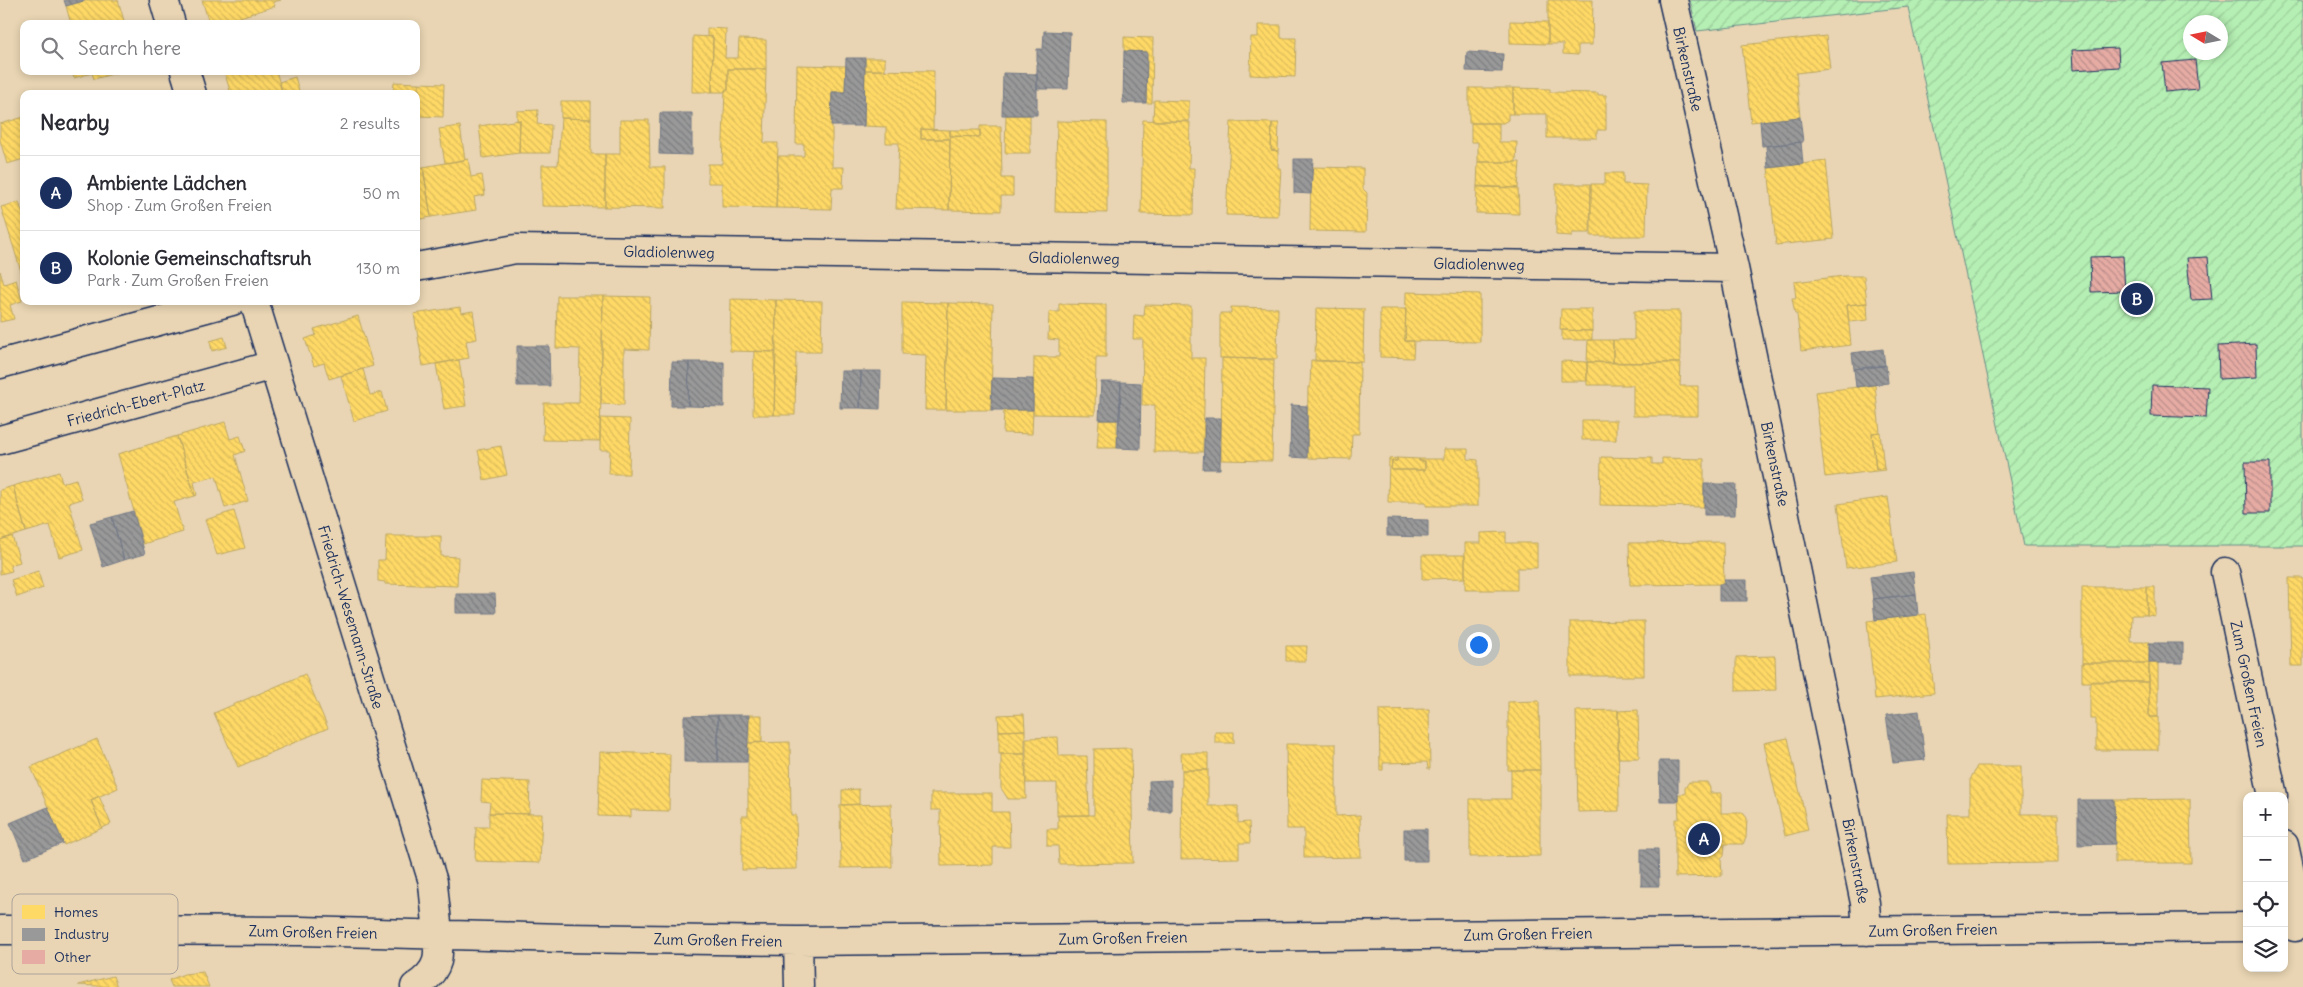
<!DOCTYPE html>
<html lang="en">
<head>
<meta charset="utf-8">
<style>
  :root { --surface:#fff; --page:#f7f7f7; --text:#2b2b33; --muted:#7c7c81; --line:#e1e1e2; --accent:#1b2f5e }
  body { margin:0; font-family:Delius,sans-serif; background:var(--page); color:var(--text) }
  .controls { position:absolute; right:15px; bottom:15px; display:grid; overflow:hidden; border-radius:10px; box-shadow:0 2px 8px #0003 }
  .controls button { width:45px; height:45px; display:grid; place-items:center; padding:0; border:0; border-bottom:1px solid var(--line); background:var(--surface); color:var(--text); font:25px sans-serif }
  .compass { position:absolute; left:2183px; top:15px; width:45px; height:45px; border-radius:50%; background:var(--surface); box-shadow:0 2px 8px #0003; rotate:280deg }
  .you { position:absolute; left:1478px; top:644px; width:18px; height:18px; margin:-12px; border:4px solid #fff; border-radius:50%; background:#1a73e8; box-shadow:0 0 0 8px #1a73e833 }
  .badge { display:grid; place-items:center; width:32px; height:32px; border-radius:50%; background:var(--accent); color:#fff; font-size:16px; font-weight:700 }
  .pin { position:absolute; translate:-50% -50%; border:2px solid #fff; box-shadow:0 1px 5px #0006 }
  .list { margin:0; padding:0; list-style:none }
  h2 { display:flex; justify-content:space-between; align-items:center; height:65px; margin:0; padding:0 20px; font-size:21px }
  h2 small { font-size:16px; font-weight:400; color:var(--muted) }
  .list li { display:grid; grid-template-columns:32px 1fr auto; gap:15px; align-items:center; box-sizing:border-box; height:75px; padding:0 20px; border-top:1px solid var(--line) }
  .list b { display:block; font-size:19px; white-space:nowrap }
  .list p { margin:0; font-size:16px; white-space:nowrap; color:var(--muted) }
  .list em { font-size:16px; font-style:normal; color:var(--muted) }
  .icon { flex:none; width:28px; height:28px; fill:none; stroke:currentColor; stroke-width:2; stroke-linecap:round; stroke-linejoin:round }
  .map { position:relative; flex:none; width:2303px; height:987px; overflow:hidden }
  .search { position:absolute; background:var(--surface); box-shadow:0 2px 8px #0003; left:20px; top:20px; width:400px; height:55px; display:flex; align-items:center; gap:12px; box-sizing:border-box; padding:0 18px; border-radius:10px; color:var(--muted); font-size:19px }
  .panel { position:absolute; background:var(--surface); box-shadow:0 2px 8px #0003; left:20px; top:90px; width:400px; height:215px; border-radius:10px }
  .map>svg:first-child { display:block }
  .garden { fill:url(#garden-furrows); stroke:#688f88; fill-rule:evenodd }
  .homes { fill:url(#homes-back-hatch); stroke:#bba664 }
  .industry { fill:url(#industry-back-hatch); stroke:#737987 }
  .building { fill:url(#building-back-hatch); stroke:#1b2f5e }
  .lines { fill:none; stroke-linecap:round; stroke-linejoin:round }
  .street-casing { stroke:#1b2f5e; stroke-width:31 }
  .street { stroke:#e9d5b3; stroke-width:28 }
  .labels { text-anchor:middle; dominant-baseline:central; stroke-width:5; stroke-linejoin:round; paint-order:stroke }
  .street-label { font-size:15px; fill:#1b2f5e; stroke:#e9d5b3 }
  .key { fill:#e9d5b3; stroke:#aba39a; stroke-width:1 }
  .key-label { font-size:14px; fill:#1b2f5e }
</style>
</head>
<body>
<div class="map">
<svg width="2303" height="987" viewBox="0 0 2303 987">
  <defs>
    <pattern id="garden-furrows" width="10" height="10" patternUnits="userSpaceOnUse" patternTransform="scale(1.25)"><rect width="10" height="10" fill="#b5efb3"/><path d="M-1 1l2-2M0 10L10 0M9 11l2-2" fill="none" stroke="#9bcd9c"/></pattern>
    <pattern id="homes-back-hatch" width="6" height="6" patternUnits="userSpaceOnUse" patternTransform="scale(1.25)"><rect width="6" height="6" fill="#ffd966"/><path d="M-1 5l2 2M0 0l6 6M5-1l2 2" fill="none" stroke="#dabb5b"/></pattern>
    <pattern id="industry-back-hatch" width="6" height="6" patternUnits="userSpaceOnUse" patternTransform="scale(1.25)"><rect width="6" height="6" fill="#999"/><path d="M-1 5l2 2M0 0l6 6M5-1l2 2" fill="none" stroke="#7c7d80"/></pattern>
    <pattern id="building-back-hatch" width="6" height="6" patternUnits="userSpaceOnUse" patternTransform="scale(1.25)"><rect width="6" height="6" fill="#e6aca4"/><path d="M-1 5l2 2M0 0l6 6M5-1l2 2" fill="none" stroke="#ba8c89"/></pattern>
  </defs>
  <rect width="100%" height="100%" fill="#e9d5b3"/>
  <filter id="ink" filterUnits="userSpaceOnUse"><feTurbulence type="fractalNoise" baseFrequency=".02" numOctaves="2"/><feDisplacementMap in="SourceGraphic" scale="10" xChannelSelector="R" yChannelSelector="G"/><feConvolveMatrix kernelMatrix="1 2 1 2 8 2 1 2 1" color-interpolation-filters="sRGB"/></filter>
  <g filter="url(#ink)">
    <path class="garden" d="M1690,0H2303V546H2024L1908,7L1697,31ZM2190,22H2220V52H2190Z"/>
    <path class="homes" d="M87,0H118L125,24H71L66,6Z
      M202,0H281L273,2L275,6L218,24H214L213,22L209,23Z
      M1548,0H1593L1592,45H1578V55L1563,54V44H1548Z
      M1510,21L1548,22V44L1510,43Z
      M1258,25H1281V38H1296L1295,77L1250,75L1251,37H1258Z
      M707,28L726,29L725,58H738L739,39L766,40V69H728V90H725V92H712L713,37L707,36Z
      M693,36L713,37L712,92H692Z
      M1826,36L1830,69L1796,73L1800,117L1751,122L1742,45Z
      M1124,37L1153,38L1152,103H1146L1147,52L1124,51Z
      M865,58H885V70H865Z
      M797,65L846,66L845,92H832V167H844L843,188H832L831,209L776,208L778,156H804V144H796Z
      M728,69H766L764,143H778L776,208L722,207V183H708V164H722L725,90H728Z
      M865,70L934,71L933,130L921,129V139H950L949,210L896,209L899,143H886V127L864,126Z
      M71,71H120V72L94,79L92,73L74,78Z
      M224,71H276L283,94H231Z
      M295,77L300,94H283L279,82Z
      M394,82L419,83L418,116H416V94H393Z
      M419,83L444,84L443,117L418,116Z
      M1469,88H1513V114H1508V120L1503,123H1469Z
      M1513,88L1550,89V92L1598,93V95H1606V130H1597V138H1547V114H1513Z
      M1154,100L1189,101V121H1153Z
      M561,101H591V119L561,118Z
      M538,110L537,124L551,125L550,153H519L520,120L517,121V111Z
      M1006,115H1030V153H1005Z
      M24,117V159L7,164L0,140V124Z
      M561,118L591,119V154H605V207L542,206V165H558Z
      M520,120L519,153L483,158L479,126Z
      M620,120H649L650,167H665V208L605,207V154H620Z
      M1143,120L1190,122L1189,168H1194L1193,215L1141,214Z
      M1057,121L1107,122V213L1055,212Z
      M1231,122L1272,123L1271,150L1278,151V168H1281L1278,216L1226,215Z
      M1272,123H1279L1278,151L1271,150Z
      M1471,123H1499V142H1517L1516,162H1478V142H1471Z
      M460,126L465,160L445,163L439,129Z
      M980,126H1001L1002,178H1013V196H1001V211L949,210L950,136L980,137Z
      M921,129L950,130V139H921Z
      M950,130H980V137L950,136Z
      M468,159L471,177L482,175L485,195L474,197L476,210L431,217L423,167Z
      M1826,161L1834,239L1776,245L1768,168Z
      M1478,162H1520L1518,188L1477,187Z
      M423,167L431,217L416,220V168Z
      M1311,167L1363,168V189L1367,193L1366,232L1310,231Z
      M1605,173H1623V184L1647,185L1646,236H1591V184H1605Z
      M1556,184H1591L1590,233H1572V236L1556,235Z
      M1477,186L1518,188L1519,214L1476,213Z
      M19,202L24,218V281L1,207Z
      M0,271L4,284L16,280L22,301L10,305L14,319L0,322Z
      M1844,276H1864L1867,303L1847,305L1851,345L1801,351L1797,314H1795L1792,298H1796L1794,282Z
      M1406,292L1480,294V342L1405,341Z
      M557,296H603L600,441L543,440L544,403H579L580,349L556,348Z
      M603,296L650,297L649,350L624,349V405L601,404Z
      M731,299L776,300V352L730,351Z
      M776,300L822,301L821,352H796L795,415H774Z
      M902,302L948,303L946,410H925L926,355L902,354Z
      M948,303L993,304L991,410H946Z
      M1867,303L1868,320L1849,322L1847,305Z
      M1059,304L1106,305V357H1096L1095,415L1033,414L1034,357H1059V340L1048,339L1049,312H1059Z
      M1145,305L1191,306V358H1205L1203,452H1154L1155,405H1142L1143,339H1133L1134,315L1144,316Z
      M460,307L461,313L473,311L477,339L466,341L469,358L423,366L414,314Z
      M1231,307L1278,308L1277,359L1220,358V313H1231Z
      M1316,308L1364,309L1363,362L1315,361Z
      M1380,309H1406L1405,341H1414L1413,358L1380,357Z
      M1561,309H1592V331L1560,330Z
      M1634,311H1680V363H1613V340H1634Z
      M358,316L373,366L329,379L324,363L314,366L305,339L316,335L314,329Z
      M1562,330L1592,331V340H1562Z
      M224,337L227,347L212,351L210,341Z
      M1588,340H1613V363L1587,362Z
      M754,351L776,352L774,415H753Z
      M1222,358L1274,360L1272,461L1221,460Z
      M459,360L466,406L444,409L436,364Z
      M1311,360L1360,362L1359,434H1352L1351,459L1307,458L1308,387H1310Z
      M1561,361L1587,362V381H1561Z
      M1587,362L1681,363L1680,386H1698V416H1633V385H1587Z
      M363,369L370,395L382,392L387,411L354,421L341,376Z
      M1875,385L1880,432L1872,433L1876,469L1884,468L1885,470L1825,477L1815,392Z
      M1004,410H1033L1032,434L1003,433Z
      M600,418L630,419L629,474H609L610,450H600Z
      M1099,420H1117V448H1097Z
      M1582,420H1616V440H1582Z
      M225,422L230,439L240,436L245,451L235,455L248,501L225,508L216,476L194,482L197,495L195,496L177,436Z
      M1880,432L1884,468L1876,469L1872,433Z
      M177,436L195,496L174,502L183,532L143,544L118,454Z
      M501,446L507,475L484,480L478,450Z
      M1444,449H1468V459L1478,460V506H1426V502H1388L1389,459L1397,458V461H1392L1391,470H1425V461H1419V459H1444Z
      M1601,457L1652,458V464H1662V458L1704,459V507L1600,505Z
      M1397,458L1419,459V461H1425V470H1391L1392,461H1397Z
      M59,472L62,483L76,479L82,499L69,503L83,550L59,557L50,525L26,532L13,486Z
      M13,486L26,532L0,540V490Z
      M1888,497L1897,562L1846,568L1838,504Z
      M234,511L245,548L217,555L205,520Z
      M1506,532V543H1537V568H1517V590H1465V543H1481V533Z
      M12,536L20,562L10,565L12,571L0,574V540Z
      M386,536H441V556L458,557L457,586L385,584V582L378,581V560H385Z
      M1723,542L1724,584L1630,585L1629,543Z
      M1422,555H1465V578L1422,579Z
      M38,571L43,588L17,597L11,580Z
      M2289,578H2303V666H2291Z
      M2082,587H2147V615H2132L2131,642H2150L2149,663H2082Z
      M2147,587H2155V616L2147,615Z
      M1926,614L1934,693L1875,699L1867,621Z
      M1644,621V676H1570V622Z
      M1286,646H1307L1306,661H1286Z
      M1775,656L1776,690L1736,691V657Z
      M2082,663H2149V682H2082Z
      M2149,663H2158V717H2149Z
      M305,674L328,728L238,767L214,713Z
      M2090,681L2149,682V717H2158V750H2096V719H2090Z
      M1539,701L1540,770H1508V702Z
      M1429,709L1430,769H1428L1427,762L1383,763V770H1380L1379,710Z
      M1618,710L1619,811L1578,812L1576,711Z
      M1638,710L1639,758H1618V711Z
      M1024,714L1025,730L999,731L998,715Z
      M749,715H762V742L749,743Z
      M1025,730V754H999V731Z
      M1215,732H1234V743H1215Z
      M1058,737L1059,756H1087L1089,815L1057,816V783H1026V738Z
      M1788,738L1808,830L1785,836L1764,743Z
      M97,739L118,788L91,800L102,828L64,845L31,767Z
      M790,742L791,815H796L797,869L742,870V816H748V743Z
      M1286,744H1336V816L1360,815L1361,857L1304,858V829H1287Z
      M1131,748L1133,863L1059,864L1058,846H1047V829H1058V815H1094V749Z
      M600,752L670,754L669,811L631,810V817L598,816Z
      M1181,753H1208V770H1182Z
      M1001,754H1025L1026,799H1008L1001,788Z
      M1977,766H2021V814H2058V863L1948,864L1947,814H1970V780Z
      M1182,770H1208V806H1238V823L1249,822L1250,843H1239V858L1181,859Z
      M1511,770H1540V856L1470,857V799H1511Z
      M482,780L530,782L529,814L489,813L490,802L481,801Z
      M1689,782H1707L1710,788V793H1721V813H1743L1747,818L1746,838L1743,844H1725L1724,856L1721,859L1722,876L1675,877V819H1679L1678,794H1685V788Z
      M859,789V804L842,805V790Z
      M931,793H992V812H1009L1010,847H993V865L941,866L940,810H931Z
      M99,796L111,824L102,828L91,800Z
      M2190,799L2191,863H2115L2114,800Z
      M891,804L892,867L841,868L840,805Z
      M489,813L542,814L540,863L475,861L476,827H489Z
      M203,972L209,987H172L169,980L184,974Z
      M113,976L117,987L78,985Z"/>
    <path class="industry" d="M64,0H87L66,6Z
      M1044,31L1070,32L1068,89H1037V49H1043Z
      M1124,51L1147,52L1146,103H1123Z
      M1467,52L1503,54L1502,72L1466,71Z
      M846,58H865L864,126H831L832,92H845Z
      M1003,73L1037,74V115H1002Z
      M660,113H692V155L659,154Z
      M1800,117L1803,142L1762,146L1760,121Z
      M1801,142L1803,164L1768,168L1766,146Z
      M1294,159H1313L1311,194L1294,193Z
      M517,346H549L550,386H517Z
      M1883,349L1885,366L1854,369L1852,353Z
      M672,362H689L688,406H671Z
      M689,362H724V407L688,406Z
      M1886,365L1888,383L1856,387L1854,369Z
      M841,371H861L860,408H840Z
      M861,371H881L880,409L860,408Z
      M992,378L1033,379V410H991Z
      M1101,382H1121L1120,420H1099Z
      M1121,382L1141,383L1140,449L1117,448Z
      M1291,405L1307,406V458L1290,457Z
      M1205,418H1221L1220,469H1203Z
      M1704,484H1736L1735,515H1704Z
      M133,511L145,554L124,560L112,517Z
      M112,517L124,560L103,567L90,523Z
      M1387,519L1428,520V537L1387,536Z
      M1913,572L1916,594L1873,599L1870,577Z
      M1724,580H1747V601H1719V584H1724Z
      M456,594H495L496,613H456Z
      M1916,594L1918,615L1875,620L1873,599Z
      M2149,643H2183V663H2149Z
      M1919,711L1925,760L1893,763L1886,715Z
      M718,715V762H684V716Z
      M718,715H749L747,762H718Z
      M1659,761H1678V801H1660Z
      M1171,780V811H1150L1149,781Z
      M2078,800H2114L2115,844L2078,845Z
      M48,807L63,843L25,859L10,823Z
      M1404,829H1427V861H1404Z
      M1641,849H1658L1659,886H1641Z"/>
    <path class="building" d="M2118,48L2119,67L2073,70L2072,50Z
      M2195,60L2198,89L2165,92L2162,63Z
      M2123,256L2125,291L2091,292L2090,257Z
      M2208,257L2212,299L2191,300L2187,258Z
      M2256,344L2257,377L2219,379L2218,346Z
      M2152,385L2208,387L2206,418L2151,416Z
      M2245,462H2270V513H2246Z"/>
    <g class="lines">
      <g class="street-casing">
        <path id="street" d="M164,0L171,24
          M1673,0L1734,268L1865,903L1867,931
          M185,71L192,94
          M416,267L516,249L1734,268
          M254,301L433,882C434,902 441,942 437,961C434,972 424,981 415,987
          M0,364L232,301
          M0,440L273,365
          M2225,572L2273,796
          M2284,845L2294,891L2295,927
          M0,930L301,931L564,938L798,941L2247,927
          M798,941L799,987"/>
      </g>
      <use href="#street" class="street"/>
    </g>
  </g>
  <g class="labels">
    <g class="street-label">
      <text transform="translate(1688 69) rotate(77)">Birkenstraße</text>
      <text transform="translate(669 252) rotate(1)">Gladiolenweg</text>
      <text transform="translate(1074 258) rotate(1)">Gladiolenweg</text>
      <text transform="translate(1479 264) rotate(1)">Gladiolenweg</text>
      <text transform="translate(136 403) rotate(-15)">Friedrich-Ebert-Platz</text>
      <text transform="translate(1775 464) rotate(78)">Birkenstraße</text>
      <text transform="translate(351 617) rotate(73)">Friedrich-Wesemann-Straße</text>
      <text transform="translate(2249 684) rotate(78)">Zum Großen Freien</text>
      <text transform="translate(1856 861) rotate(79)">Birkenstraße</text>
      <text transform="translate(1933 930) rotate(-1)">Zum Großen Freien</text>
      <text transform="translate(313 932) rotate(1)">Zum Großen Freien</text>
      <text transform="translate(1528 934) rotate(-1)">Zum Großen Freien</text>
      <text transform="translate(1123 938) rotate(-1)">Zum Großen Freien</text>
      <text transform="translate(718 940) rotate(1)">Zum Großen Freien</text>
    </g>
  </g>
  <rect x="12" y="894" width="166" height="80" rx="8" class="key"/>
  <rect x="22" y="905" width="23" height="14" fill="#ffd966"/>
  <rect x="22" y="928" width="23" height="13" fill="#999"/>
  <rect x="22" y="950" width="23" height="14" fill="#e6aca4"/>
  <g class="key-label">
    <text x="54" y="917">Homes</text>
    <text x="54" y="939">Industry</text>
    <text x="54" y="962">Other</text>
  </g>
</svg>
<div class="controls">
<button>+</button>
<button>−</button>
<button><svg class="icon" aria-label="locate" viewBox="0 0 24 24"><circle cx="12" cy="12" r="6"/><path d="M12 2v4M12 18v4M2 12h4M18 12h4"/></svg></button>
<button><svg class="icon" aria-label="layers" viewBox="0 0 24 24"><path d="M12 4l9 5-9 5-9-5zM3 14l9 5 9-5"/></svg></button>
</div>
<svg class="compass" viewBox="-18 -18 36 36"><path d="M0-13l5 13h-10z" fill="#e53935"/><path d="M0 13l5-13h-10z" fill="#7c7c81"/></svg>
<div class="you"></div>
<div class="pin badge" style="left:1704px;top:839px">A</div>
<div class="pin badge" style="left:2137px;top:299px">B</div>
<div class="search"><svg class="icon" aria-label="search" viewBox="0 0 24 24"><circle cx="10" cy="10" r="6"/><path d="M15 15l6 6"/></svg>Search here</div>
<section class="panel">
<h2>Nearby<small>2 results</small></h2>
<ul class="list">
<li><span class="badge">A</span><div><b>Ambiente Lädchen</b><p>Shop · Zum Großen Freien</p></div><em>50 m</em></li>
<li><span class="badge">B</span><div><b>Kolonie Gemeinschaftsruh</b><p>Park · Zum Großen Freien</p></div><em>130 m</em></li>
</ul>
</section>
</div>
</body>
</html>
